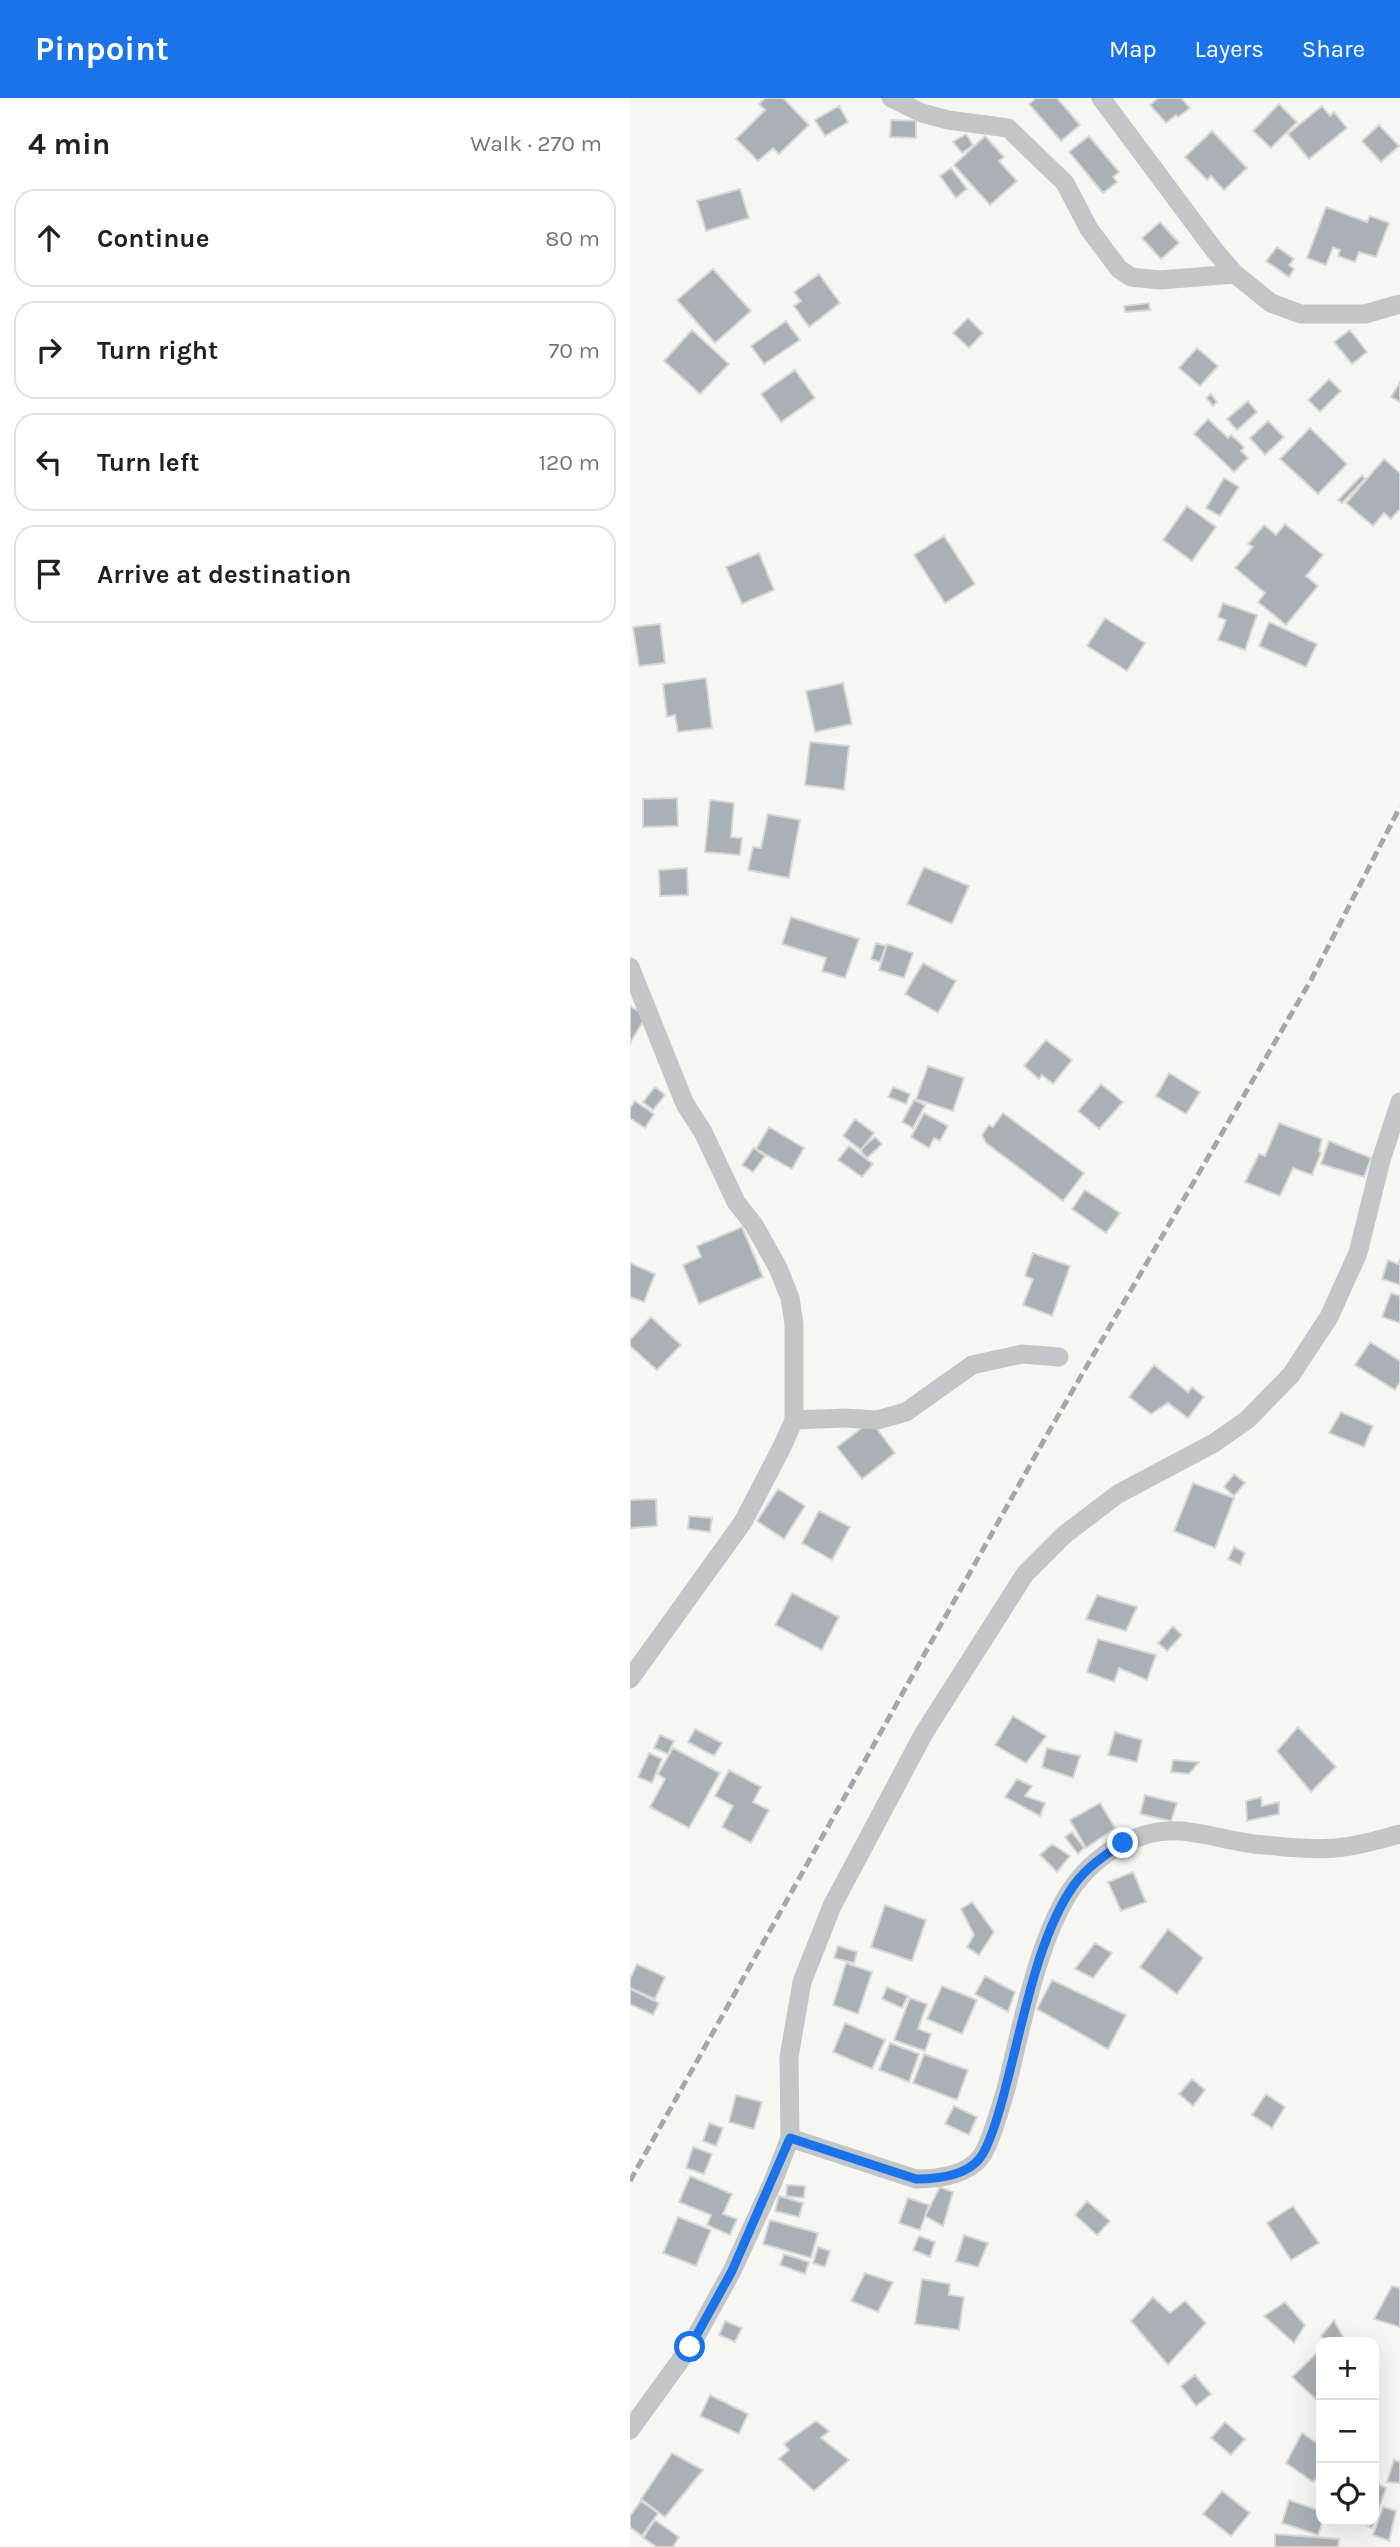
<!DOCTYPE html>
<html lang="en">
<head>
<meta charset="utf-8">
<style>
  :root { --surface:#fff; --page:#f2f2f2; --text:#202124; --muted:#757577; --line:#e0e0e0; --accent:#1a73e8 }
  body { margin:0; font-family:Karla,sans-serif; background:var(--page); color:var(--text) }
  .controls { position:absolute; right:21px; bottom:21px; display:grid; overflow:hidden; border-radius:14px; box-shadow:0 7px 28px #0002 }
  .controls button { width:63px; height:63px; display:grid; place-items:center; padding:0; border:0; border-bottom:2px solid var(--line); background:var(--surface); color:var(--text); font:35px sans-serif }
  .stop { position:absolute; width:21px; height:21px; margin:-16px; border:5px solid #1a73e8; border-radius:50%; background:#fff }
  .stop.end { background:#1a73e8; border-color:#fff; box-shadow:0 2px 7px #0008 }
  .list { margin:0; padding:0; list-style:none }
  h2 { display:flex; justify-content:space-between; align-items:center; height:91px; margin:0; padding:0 28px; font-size:30px }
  h2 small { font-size:23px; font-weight:400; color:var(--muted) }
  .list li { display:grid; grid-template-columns:46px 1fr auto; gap:21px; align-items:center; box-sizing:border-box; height:98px; margin:0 14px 14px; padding:0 14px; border:2px solid var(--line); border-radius:21px }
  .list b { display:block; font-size:26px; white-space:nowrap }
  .list em { font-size:23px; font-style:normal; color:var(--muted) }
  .icon { flex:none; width:38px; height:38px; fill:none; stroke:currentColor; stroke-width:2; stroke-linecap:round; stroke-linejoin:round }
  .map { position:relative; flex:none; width:770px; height:2449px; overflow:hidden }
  header { display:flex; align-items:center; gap:42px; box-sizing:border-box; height:98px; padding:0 35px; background:var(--accent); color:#fff }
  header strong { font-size:33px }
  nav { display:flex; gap:38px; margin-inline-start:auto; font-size:24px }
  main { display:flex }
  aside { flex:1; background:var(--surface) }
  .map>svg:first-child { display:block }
  .building { fill:#a9b0b6; stroke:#d8d8d6; stroke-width:2 }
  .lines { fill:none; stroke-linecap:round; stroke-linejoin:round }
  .minor { stroke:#c2c6c9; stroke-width:19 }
  .rail { stroke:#a3a8ae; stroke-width:5; stroke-dasharray:10 5; stroke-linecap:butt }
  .route { stroke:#1a73e8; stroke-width:9 }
</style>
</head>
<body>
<header>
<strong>Pinpoint</strong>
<nav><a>Map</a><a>Layers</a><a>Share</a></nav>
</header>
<main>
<aside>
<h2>4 min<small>Walk · 270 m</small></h2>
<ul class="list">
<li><svg class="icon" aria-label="ahead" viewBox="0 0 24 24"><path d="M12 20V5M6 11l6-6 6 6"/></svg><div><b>Continue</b></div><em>80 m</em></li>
<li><svg class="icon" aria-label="right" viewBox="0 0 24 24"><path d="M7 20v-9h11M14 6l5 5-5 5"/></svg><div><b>Turn right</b></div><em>70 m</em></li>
<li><svg class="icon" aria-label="left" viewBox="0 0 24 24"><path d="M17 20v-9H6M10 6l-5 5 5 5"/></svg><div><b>Turn left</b></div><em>120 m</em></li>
<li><svg class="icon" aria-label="arrive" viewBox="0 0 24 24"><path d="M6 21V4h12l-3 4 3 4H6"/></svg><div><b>Arrive at destination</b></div></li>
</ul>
</aside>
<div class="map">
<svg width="770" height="2449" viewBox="0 0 770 2449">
  <rect width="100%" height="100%" fill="#f6f6f3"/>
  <path class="building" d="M135,0H153L179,27L149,56L143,50L128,63L106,41L135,12L129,6Z
    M406,0H427L450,27L431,43L399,6Z
    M528,0H551L560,10L548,19L546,17L536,25L520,7Z
    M649,6L667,24L641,50L623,33Z
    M209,8L218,24L195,38L185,22Z
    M692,8L700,18L704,14L717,30L679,61L658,36Z
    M261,22L286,23V40L260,39Z
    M749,27L769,48L751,64L732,43Z
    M582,33L617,70L594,92L581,78L577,82L555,59Z
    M336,36L343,47L332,55L323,44Z
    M355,38L374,59L369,63L387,83L360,107L324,67Z
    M459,38L489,74L483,79L487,84L473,95L439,54Z
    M321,70L337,91L326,100L310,78Z
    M110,91L119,120L76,133L67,103Z
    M696,109L737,124L740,118L759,125L746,159L729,154L725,164L708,158L710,152L703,149L696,167L677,160Z
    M530,124L549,145L531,161L512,140Z
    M647,149L664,161L659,167L664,171L659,179L636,163Z
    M83,171L121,213L85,245L47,202Z
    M189,176L210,205L179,229L164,208L171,203L164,194Z
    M519,205L520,212L495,214L494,208Z
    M338,220L353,235L339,250L323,235Z
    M156,223L170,242L134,266L121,248Z
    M62,232L99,266L70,296L34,263Z
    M720,232L737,254L722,266L704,244Z
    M567,250L588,268L570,288L549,270Z
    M165,272L185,300L151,324L131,296Z
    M699,281L711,293L690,314L678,302Z
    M770,284V304L761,299Z
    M581,296L587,304L583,308L576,300Z
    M618,303L627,314L607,332L597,321Z
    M578,321L598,340L601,337L614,349L611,353L618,360L604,374L564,336Z
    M638,323L654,339L635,357L620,340Z
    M680,330L717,366L688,396L650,361Z
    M754,361L770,375V411L761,421L754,415L743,428L716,405Z
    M732,377L735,381L712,405L708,402Z
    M594,380L609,389L590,418L576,410Z
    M557,408L586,429L562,463L533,442Z
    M655,426L693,457L676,478L688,488L656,527L628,504L635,495L605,470L623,449L618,446L634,427L646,437Z
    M314,438L345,486L315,505L284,457Z
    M129,455L144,492L112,506L96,469Z
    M593,505L627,517L615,552L588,542L596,522L588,519Z
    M475,520L515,545L497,573L457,548Z
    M639,524L687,546L676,569L629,548Z
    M30,526L35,565L9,568L3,529Z
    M76,580L82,630L48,634L45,617L37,619L33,586Z
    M213,585L222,626L185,634L176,593Z
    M180,644L219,648L214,692L175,687Z
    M47,700L48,728L13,729V701Z
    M80,702L104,705L101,739L112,740L110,757L75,754Z
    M138,716L170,722L159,780L118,772L123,749L131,750Z
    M294,769L339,788L322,826L277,806Z
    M57,770L58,797L30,798L29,772Z
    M161,819L229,841L215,880L192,873L196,860L152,846Z
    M246,845L256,848L250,864L241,861Z
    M257,846L283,855L274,880L249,872Z
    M293,865L326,883L308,915L275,896Z
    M0,908L16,918L0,945Z
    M416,942L442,962L423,986L412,977L409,981L394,968Z
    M298,968L334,980L323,1013L286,1001Z
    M539,975L570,994L556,1016L526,998Z
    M471,986L493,1004L469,1031L448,1013Z
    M25,989L35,997L23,1012L13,1004Z
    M263,989L280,996L276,1006L258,999Z
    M284,1002L295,1007L283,1030L272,1024Z
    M5,1003L24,1016L15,1030L0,1020V1010Z
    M294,1015L318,1028L310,1043L304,1040L299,1050L281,1039Z
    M373,1015L454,1075L433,1103L356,1045L352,1037L359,1027L363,1029Z
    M225,1021L244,1035L231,1052L213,1038Z
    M649,1025L692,1041L689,1053L691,1055L682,1077L663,1070L650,1098L615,1084L629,1056L635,1058Z
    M139,1029L174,1050L162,1071L126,1051Z
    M245,1039L252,1046L237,1060L230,1052Z
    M699,1043L741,1060L734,1079L691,1066Z
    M219,1048L243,1066L232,1079L208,1062Z
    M124,1050L135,1058L123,1074L112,1067Z
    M455,1092L490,1115L476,1135L442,1111Z
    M112,1129L133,1179L69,1206L53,1167L71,1159L67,1148Z
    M403,1155L440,1168L422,1218L393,1207L403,1181L395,1178Z
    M770,1161V1187L752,1181L758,1162L768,1166Z
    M0,1165L25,1176L14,1204L0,1199Z
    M761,1195L770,1198V1225L752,1219Z
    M21,1219L51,1247L27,1272L0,1248V1242Z
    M740,1244L770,1263V1284L765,1292L725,1267Z
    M524,1267L558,1294L562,1289L574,1299L558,1320L538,1305L521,1316L499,1299Z
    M711,1314L743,1328L734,1349L699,1335Z
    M241,1323L265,1355L232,1381L207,1349Z
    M604,1376L615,1385L604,1398L594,1389Z
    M563,1385L604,1400L585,1450L544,1433Z
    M148,1391L175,1408L154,1441L127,1423Z
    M26,1401L27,1428L0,1430V1402Z
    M189,1413L220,1429L202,1462L172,1445Z
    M59,1418L82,1420L80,1434L58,1431Z
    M604,1449L615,1455L610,1467L598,1461Z
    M162,1495L209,1519L192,1552L145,1527Z
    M467,1497L507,1509L496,1533L456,1521Z
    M543,1528L552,1537L537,1553L528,1545Z
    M468,1541L526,1557L517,1582L489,1570L484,1584L457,1574Z
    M383,1618L416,1638L396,1665L365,1647Z
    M668,1629L706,1669L681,1694L647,1653Z
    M65,1631L92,1645L84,1658L58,1644Z
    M485,1634L512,1642L507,1664L478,1657Z
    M30,1637L44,1643L38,1656L24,1650Z
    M43,1650L90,1675L59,1730L20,1709L35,1681L28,1676Z
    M417,1650L450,1658L443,1680L412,1669Z
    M19,1655L32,1661L22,1685L8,1679Z
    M543,1662L569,1664L559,1676L541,1674Z
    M99,1672L131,1689L123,1704L139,1712L121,1745L92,1729L103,1708L85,1698Z
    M387,1681L402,1688L395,1698L415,1705L410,1718L375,1699Z
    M515,1697L547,1705L541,1723L510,1716Z
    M631,1699L632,1708L649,1704V1716L617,1723L616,1703Z
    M470,1705L485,1730L456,1750L440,1722Z
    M442,1734L454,1750L448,1756L435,1739Z
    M422,1746L440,1758L427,1774L410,1757Z
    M503,1774L516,1804L491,1813L478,1784Z
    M342,1804L364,1834L349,1857L337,1849L344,1837L331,1811Z
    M255,1807L296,1822L282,1863L241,1849Z
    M538,1831L573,1860L547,1896L510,1869Z
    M465,1845L482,1855L463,1880L445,1871Z
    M208,1848L227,1854L224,1865L204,1860Z
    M216,1865L242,1874L228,1916L203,1907Z
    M7,1866L35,1879L25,1901L0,1890V1881Z
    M355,1878L385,1894L378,1914L345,1896Z
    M422,1882L496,1917L478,1951L407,1911Z
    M312,1888L347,1902L332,1936L297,1921Z
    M257,1889L278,1898L272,1910L252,1901Z
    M0,1891L29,1905L23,1917L0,1906Z
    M280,1900L297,1906L288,1931L301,1936L295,1953L264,1942Z
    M215,1925L255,1942L242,1971L203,1954Z
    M260,1945L289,1956L279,1984L249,1972Z
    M294,1956L338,1972L327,2002L283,1985Z
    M562,1981L575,1992L563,2008L549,1996Z
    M636,1996L655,2009L642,2030L622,2017Z
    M106,1997L132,2004L124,2031L99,2024Z
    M324,2008L347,2019L339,2037L315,2026Z
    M79,2025L93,2030L86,2048L73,2043Z
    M63,2049L82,2056L74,2076L56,2070Z
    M60,2078L102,2096L93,2116L107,2121L100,2137L77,2127L81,2117L49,2104Z
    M157,2087L175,2088L174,2100L156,2098Z
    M310,2089L323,2094L313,2128L295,2118Z
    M149,2098L173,2105L169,2119L145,2113Z
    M278,2100L299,2107L290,2132L269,2125Z
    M457,2103L480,2123L467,2137L445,2117Z
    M663,2108L689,2145L661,2162L637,2125Z
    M48,2119L81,2132L66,2168L33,2155Z
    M140,2122L188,2135L181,2160L133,2146Z
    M334,2137L358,2145L348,2169L326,2163Z
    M289,2138L305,2144L300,2159L283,2152Z
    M188,2149L200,2153L195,2169L183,2165Z
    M154,2156L179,2164L175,2176L150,2167Z
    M235,2175L263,2184L248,2214L221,2203Z
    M292,2181L320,2186L319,2197L334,2199L329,2232L285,2226Z
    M762,2188L770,2190V2229L744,2221Z
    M523,2199L540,2215L555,2203L576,2225L538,2267L501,2223Z
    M655,2204L675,2227L664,2245L634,2218Z
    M704,2222L714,2241L711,2244H697L691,2238Z
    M95,2223L112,2230L105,2244L89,2237Z
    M691,2251V2306L662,2279Z
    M565,2277L581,2296L566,2308L551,2288Z
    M80,2297L118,2316L109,2336L70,2318Z
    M186,2323L199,2333L191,2340L219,2362L184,2393L149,2361L159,2352L154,2346Z
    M595,2324L615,2341L601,2357L581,2340Z
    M672,2335L691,2348V2375L683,2384L656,2365Z
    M42,2355L73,2372L35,2419L11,2401Z
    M764,2362L770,2364V2385L757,2384Z
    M744,2384L756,2390L742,2430L723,2423H744Z
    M592,2393L620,2415L601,2438L573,2416Z
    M659,2402L691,2413L693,2423L688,2437L652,2425Z
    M11,2403L28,2415L12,2438L0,2429V2418Z
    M753,2409L766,2413L759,2443L743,2437Z
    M25,2422L49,2439L43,2449H27L13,2440Z
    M645,2436L709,2441L708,2449H645Z"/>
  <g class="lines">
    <path class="minor" d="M261,0L292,15L318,22L378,30L435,85L459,131L489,171L501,179L530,182L605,176
      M471,0L585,153L605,176L641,205L671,216H735L770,206
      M0,869L55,1006L73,1034L106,1104L124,1127L148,1170L160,1200L164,1226V1322L152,1349L113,1424L0,1581
      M164,1322L215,1320L247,1322L276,1314L342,1267L392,1256L429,1259
      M160,2040L286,2081C307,2081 335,2078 350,2060C360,2048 371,2007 376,1991C391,1931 409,1834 445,1786C469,1754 510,1730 550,1733C578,1735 605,1745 634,1747C659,1749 688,1753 713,1749C732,1747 751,1741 770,1736
      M0,2332L60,2249L102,2173L142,2086L160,2040L159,1959L172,1884L202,1808L294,1635L395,1476L434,1437L488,1396L584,1345L617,1322L661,1277L699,1219L728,1155L751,1062L770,1004"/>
    <path class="rail" d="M0,2083L418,1335L681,882L770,709"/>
  </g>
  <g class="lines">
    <path class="route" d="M60,2249L102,2173L160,2040L286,2081C307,2081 336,2078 350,2060C362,2044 372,2004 377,1984C393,1924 408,1837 444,1787C457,1769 475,1757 493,1745"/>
  </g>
</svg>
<div class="controls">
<button>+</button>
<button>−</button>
<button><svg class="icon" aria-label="locate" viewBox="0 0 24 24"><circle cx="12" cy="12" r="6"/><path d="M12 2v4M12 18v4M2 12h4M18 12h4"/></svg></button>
</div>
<div class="stop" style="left:60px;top:2249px"></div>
<div class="stop end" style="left:493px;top:1745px"></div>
</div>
</main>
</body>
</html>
